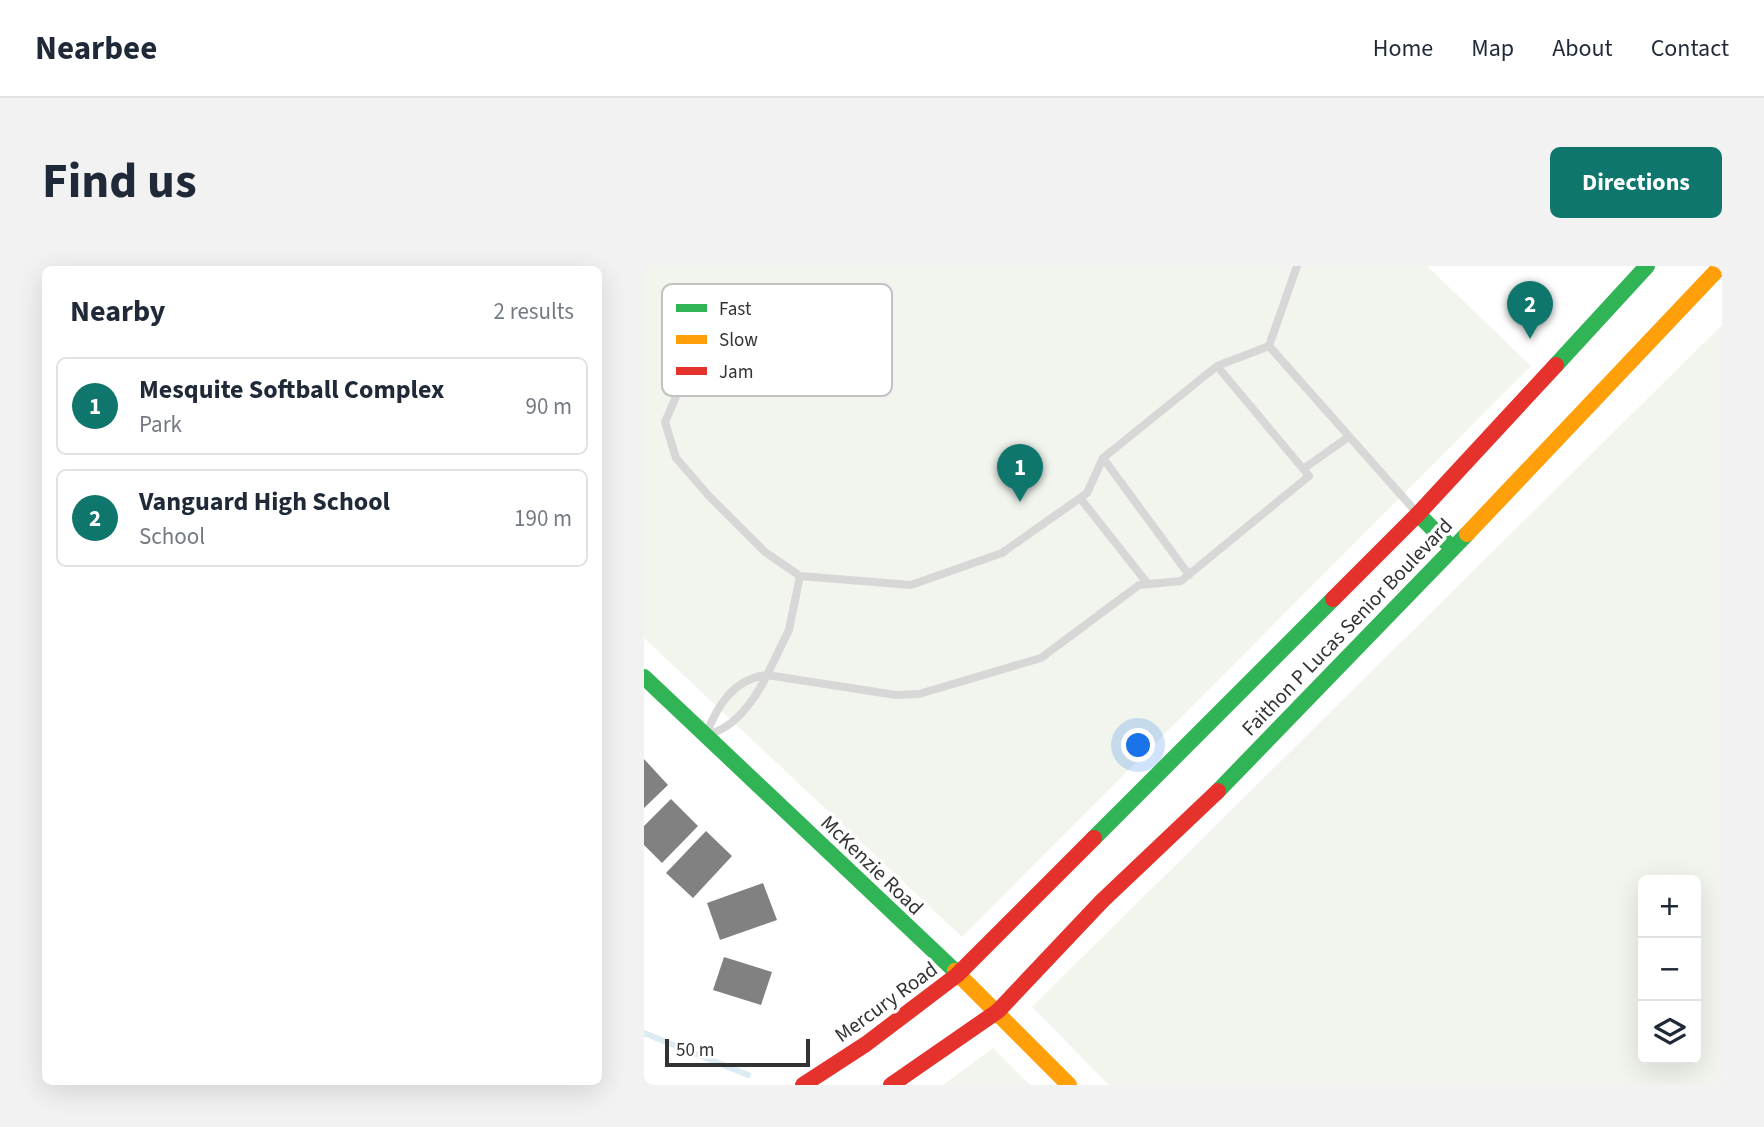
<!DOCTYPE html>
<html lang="en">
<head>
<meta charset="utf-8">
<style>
  :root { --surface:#fff; --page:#f2f2f3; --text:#1f2937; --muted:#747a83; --line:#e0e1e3; --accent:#0f766e }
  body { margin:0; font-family:"Source Sans 3",sans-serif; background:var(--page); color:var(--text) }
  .controls { position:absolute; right:21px; bottom:21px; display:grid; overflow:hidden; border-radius:10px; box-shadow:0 7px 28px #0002 }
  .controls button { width:63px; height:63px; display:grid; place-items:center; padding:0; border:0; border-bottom:2px solid var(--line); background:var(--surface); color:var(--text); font:35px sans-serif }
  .scale { position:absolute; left:21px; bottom:18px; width:145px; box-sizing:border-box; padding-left:7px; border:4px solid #333; border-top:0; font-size:19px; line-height:24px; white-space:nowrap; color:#333; -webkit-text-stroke:5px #fff; paint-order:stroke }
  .you { position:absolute; left:495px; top:480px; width:24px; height:24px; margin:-18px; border:5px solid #fff; border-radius:50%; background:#1a73e8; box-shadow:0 0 0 10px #1a73e833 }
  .badge { display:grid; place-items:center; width:46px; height:46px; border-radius:50%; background:var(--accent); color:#fff; font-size:23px; font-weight:700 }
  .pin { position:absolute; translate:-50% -58px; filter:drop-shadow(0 2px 4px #0008) }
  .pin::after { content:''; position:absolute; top:37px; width:24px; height:21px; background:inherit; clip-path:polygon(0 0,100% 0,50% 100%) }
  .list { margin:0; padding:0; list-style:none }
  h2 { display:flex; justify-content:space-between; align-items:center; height:91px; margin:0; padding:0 28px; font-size:30px }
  h2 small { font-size:23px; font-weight:400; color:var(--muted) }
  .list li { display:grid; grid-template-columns:46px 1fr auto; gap:21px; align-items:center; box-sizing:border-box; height:98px; margin:0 14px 14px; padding:0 14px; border:2px solid var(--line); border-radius:10px }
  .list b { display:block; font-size:26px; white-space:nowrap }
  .list p { margin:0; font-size:23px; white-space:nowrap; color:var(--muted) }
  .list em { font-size:23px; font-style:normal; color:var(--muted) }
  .icon { flex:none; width:38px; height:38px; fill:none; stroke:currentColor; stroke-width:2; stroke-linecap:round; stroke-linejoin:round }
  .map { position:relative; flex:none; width:1078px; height:819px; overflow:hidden; border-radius:10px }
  header { display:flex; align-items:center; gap:42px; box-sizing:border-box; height:98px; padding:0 35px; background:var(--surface); border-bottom:2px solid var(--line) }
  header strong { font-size:33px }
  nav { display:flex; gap:38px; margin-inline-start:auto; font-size:24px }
  .intro { display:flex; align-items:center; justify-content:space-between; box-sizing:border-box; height:168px; padding:0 42px }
  h1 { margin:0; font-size:49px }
  .button { padding:18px 32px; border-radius:10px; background:var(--accent); color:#fff; font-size:24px; font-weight:700 }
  main { display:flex; gap:42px; padding:0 42px }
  aside { flex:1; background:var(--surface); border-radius:10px; box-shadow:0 7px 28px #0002 }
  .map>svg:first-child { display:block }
  .green { fill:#f1f5ed; fill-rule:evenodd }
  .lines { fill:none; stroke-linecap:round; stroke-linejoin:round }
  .stream { stroke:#ddebf3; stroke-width:6 }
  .building { fill:#818181 }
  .lane { stroke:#d7d7d7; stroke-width:8 }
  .fast { stroke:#30b455; stroke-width:16 }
  .slow { stroke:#ff9f0a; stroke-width:16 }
  .jam { stroke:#e5322d; stroke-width:16 }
  .labels { text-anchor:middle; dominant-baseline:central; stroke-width:7; stroke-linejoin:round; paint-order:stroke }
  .street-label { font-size:21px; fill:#333; stroke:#fff }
  .key { fill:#fff; stroke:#c2c2c2; stroke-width:2 }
  .key-label { font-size:19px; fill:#333 }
</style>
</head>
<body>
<header>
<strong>Nearbee</strong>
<nav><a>Home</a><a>Map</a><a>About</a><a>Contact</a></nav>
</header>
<div class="intro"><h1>Find us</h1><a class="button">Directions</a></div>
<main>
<aside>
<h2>Nearby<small>2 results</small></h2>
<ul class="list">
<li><span class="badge">1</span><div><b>Mesquite Softball Complex</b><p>Park</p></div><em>90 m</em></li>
<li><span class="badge">2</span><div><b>Vanguard High School</b><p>School</p></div><em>190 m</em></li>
</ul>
</aside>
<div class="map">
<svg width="1078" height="819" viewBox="0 0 1078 819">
  <rect width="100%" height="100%" fill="#fff"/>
  <path class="green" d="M0,0H783L887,100L318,671L0,372Z
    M1078,59V819H465L388,741ZM999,614H1052V793H999Z
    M349,782L386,819H299Z"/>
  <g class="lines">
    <path class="stream" d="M0,767L104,809"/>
  </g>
  <path class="building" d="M0,493L24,519L0,542Z
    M27,533L54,560L18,597L0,579V560Z
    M62,565L88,590L49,632L22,607Z
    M119,617L133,654L76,674L63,637Z
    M80,691L128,706L117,739L69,724Z"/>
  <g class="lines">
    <path class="lane" d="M653,0L625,80L773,247
      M573,100L665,210L537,315L495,319L397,392L275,428L252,429L123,409L145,364L156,310L267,319L358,287L443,227L459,192Z
      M573,100L625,80
      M34,126L21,156L32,192L65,230L121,286L156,310
      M459,192L545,309
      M659,203L703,172
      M436,232L504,318
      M123,409C110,435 90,463 62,469C73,440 89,413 123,409Z"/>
    <path class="fast" d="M912,99L1003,0
      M774,248L808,282
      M0,411L311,705
      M574,525L823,268
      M450,572L689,333"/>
    <path class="slow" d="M823,268L1077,0
      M311,705L425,819"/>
    <path class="jam" d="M689,333L774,248L912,99
      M159,819L222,778L313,709L450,572
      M247,819L354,745L458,635L574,525"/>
  </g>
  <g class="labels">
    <g class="street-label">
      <text transform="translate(703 361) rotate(-46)">Faithon P Lucas Senior Boulevard</text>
      <text transform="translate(228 599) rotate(44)">McKenzie Road</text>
      <text transform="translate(242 736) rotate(-36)">Mercury Road</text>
    </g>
  </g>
  <rect x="18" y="18" width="230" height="112" rx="10" class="key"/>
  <rect x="32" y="38" width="31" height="8" fill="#30b455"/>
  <rect x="32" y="69" width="31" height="9" fill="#ff9f0a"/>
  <rect x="32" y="101" width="31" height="8" fill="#e5322d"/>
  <g class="key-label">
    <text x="75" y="49">Fast</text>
    <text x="75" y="80">Slow</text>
    <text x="75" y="112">Jam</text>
  </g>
</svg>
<div class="controls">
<button>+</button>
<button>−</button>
<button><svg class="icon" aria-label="layers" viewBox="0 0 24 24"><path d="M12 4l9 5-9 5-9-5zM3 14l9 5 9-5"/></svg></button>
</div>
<div class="scale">50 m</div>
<div class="you"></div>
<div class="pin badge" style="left:376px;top:236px">1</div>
<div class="pin badge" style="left:886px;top:73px">2</div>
</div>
</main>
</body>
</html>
